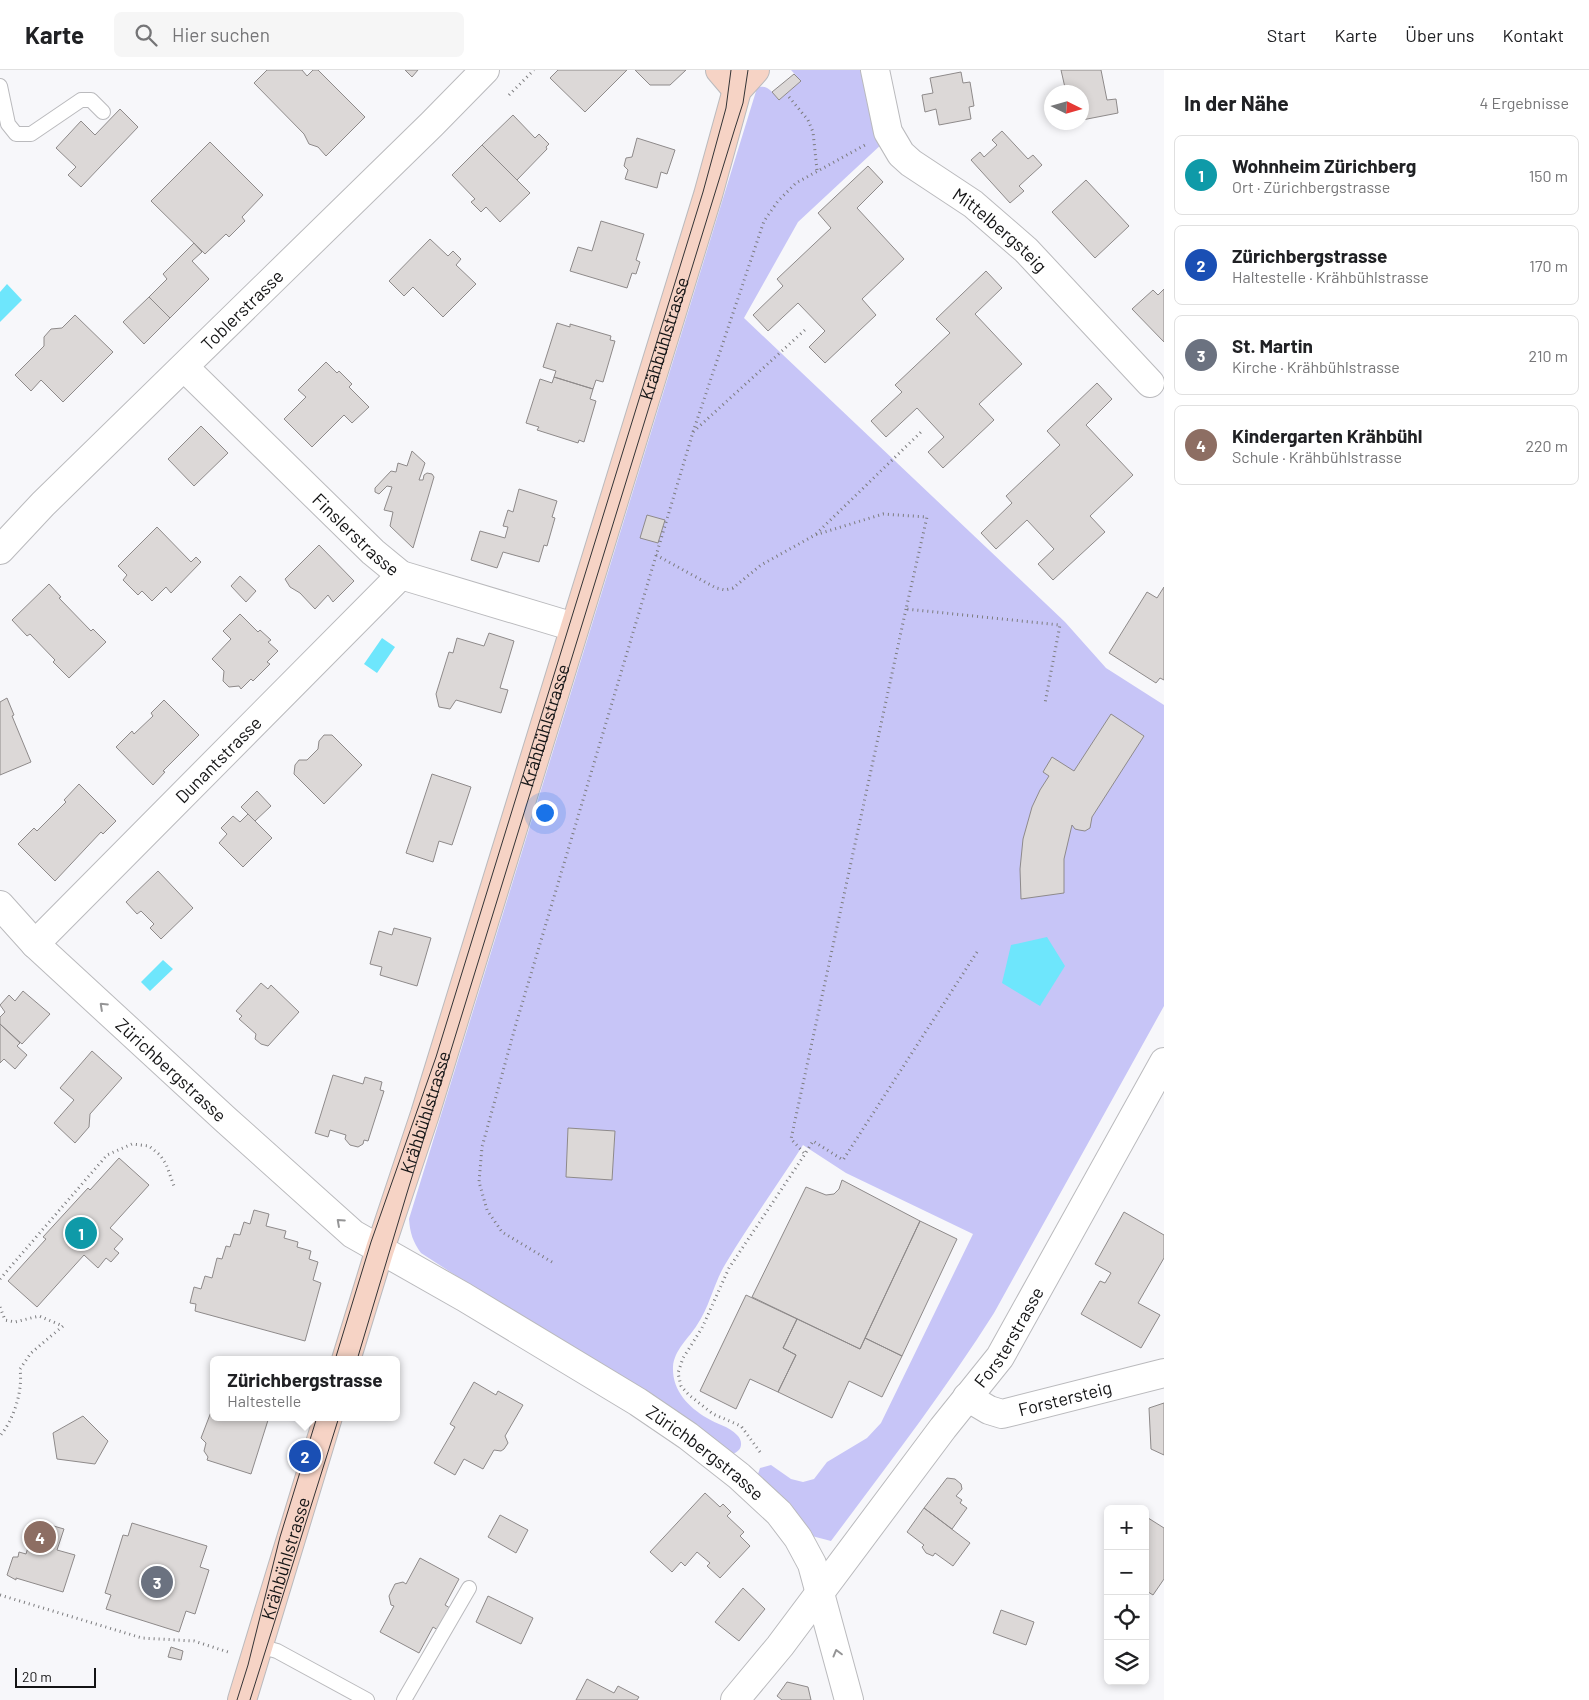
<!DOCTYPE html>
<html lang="de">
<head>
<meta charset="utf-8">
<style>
  :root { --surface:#fff; --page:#f6f6f6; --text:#202124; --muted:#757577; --line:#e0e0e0; --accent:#276a5b }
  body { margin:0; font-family:Barlow,sans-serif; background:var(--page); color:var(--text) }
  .controls { position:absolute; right:15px; bottom:15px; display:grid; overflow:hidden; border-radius:8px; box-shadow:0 2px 8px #0003 }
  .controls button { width:45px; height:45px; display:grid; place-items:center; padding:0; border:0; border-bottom:1px solid var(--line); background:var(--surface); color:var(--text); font:25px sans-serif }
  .compass { position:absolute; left:1044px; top:15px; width:45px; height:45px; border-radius:50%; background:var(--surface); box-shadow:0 2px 8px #0003; rotate:95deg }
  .scale { position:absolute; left:15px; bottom:12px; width:81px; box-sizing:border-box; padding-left:5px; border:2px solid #141415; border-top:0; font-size:14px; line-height:18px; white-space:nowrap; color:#141415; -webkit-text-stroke:4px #f7f7fa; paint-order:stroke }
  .you { position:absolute; left:544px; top:742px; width:18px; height:18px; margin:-12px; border:4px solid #fff; border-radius:50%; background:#1a73e8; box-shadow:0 0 0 8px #1a73e833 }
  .badge { display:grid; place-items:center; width:32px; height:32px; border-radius:50%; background:var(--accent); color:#fff; font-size:16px; font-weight:700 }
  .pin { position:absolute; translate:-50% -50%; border:2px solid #fff; box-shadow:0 1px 5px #0006 }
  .popup { position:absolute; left:210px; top:1286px; width:190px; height:65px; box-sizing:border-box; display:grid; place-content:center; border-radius:8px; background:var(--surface); filter:drop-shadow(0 1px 4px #0005); font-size:16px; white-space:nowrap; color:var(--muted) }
  .popup b { font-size:19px; color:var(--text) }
  .popup::after { content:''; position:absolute; left:50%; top:100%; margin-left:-10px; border:10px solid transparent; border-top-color:var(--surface) }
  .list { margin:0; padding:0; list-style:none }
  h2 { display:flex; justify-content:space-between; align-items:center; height:65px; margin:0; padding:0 20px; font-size:21px }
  h2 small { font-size:16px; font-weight:400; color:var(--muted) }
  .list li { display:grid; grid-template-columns:32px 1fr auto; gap:15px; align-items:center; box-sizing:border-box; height:80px; margin:0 10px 10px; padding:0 10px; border:1px solid var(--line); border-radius:8px }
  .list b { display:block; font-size:19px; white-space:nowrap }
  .list p { margin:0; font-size:16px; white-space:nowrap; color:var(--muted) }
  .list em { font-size:16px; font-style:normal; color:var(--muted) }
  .icon { flex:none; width:28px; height:28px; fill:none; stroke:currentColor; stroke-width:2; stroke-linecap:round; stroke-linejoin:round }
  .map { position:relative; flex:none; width:1164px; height:1630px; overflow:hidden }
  header { display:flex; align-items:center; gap:30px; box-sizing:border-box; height:70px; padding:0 25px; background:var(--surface); border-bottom:1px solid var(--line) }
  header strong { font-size:24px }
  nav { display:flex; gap:28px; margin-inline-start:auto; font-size:18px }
  .search { width:350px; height:45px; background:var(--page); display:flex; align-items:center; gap:12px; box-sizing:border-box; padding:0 18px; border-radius:8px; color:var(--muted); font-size:19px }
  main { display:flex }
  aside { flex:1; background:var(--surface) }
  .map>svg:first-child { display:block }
  .green { fill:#c7c5f7 }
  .water { fill:#6ee6fc }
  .building { fill:#dcd8d7; stroke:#8e8a8a }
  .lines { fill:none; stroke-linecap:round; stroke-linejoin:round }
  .lane-casing { stroke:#bababd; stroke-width:16 }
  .street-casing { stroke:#bababd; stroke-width:30 }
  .secondary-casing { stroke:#bababd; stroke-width:30 }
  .path { stroke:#7c7c7e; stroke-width:3; stroke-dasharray:1 4; stroke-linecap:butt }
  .lane { stroke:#fff; stroke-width:14 }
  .street { stroke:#fff; stroke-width:28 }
  .secondary { stroke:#f6d3c5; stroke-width:28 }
  .tram { stroke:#333335; stroke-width:1 }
  .oneway { stroke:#959596 }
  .labels { text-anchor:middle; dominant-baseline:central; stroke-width:5; stroke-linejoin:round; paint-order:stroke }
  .street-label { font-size:18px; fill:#141415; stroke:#f7f7fa }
</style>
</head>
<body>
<header>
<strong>Karte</strong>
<div class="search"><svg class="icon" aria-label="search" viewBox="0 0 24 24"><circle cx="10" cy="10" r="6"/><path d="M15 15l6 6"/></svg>Hier suchen</div>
<nav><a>Start</a><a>Karte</a><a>Über uns</a><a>Kontakt</a></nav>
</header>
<main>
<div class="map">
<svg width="1164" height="1630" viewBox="0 0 1164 1630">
  <rect width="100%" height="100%" fill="#f7f7fa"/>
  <path class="green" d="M791,0H867L884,72L798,152L744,248L1065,552L1106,598L1164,635V936L994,1243C944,1322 887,1396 831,1471L808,1465L758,1410V1404L760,1398L771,1395L791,1409L803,1412L814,1409L827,1392L867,1368L881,1353L973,1164L846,1103L803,1075C778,1114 750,1153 726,1193C714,1212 710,1236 697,1255C689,1268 674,1280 673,1297C672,1320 688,1337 707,1348C716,1354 729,1356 737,1365C744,1372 742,1382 731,1384L421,1183C413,1172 410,1163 409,1149L757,18C767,13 773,23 779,30L801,11Z"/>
  <path class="water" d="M7,214L22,230L0,252V222Z
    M382,568L395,577L377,603L364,594Z
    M1047,867L1065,896L1040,936L1002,913L1011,875Z
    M163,890L173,899L150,921L141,912Z"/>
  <path class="building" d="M267,0H302L307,6L313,0H318L365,47L326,86L318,77L309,74L304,64L254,13Z
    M405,0H418L412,7Z
    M558,0H627L585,42L550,8Z
    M635,0H686L670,15H650Z
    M1061,0H1101L1107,30L1116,29L1118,43L1082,50V22H1066Z
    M961,2L963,13L970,12L974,36L969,37L971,49L939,55L936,39L925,42L922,25L933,23L930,8Z
    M794,4L801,11L779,30L772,22Z
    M120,39L138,57L81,117L68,105L76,97L56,78L81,51L95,65Z
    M513,45L535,68L539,64L549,74L546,77L547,79L517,110L482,75Z
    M1002,61L1028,89L1033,85L1042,95L1019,116L1024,121L1010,133L971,90L980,82L984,87L997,75L992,70Z
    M637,68L675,80L667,104L661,102L657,118L625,109L628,100L624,96L626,88L632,87Z
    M210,72L263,125L242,147L245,151L229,167L226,164L205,184L151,131Z
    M482,75L530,123L500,152L486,137L481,142L471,132L475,129L452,105Z
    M868,96L883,112L857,138L904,189L862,229L876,245L825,293L809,277L825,261L798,233L768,261L753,245L783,216L777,209L831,158L818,143Z
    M1086,110L1129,156L1095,188L1052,142Z
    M601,151L644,164L636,190L640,192L636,204L632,203L627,218L570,201L578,177L592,181Z
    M430,169L448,186L453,181L461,189L456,195L476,214L443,247L413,217L404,226L389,211Z
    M194,173L202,182L192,191L209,209L170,248L149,227L167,209L163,204Z
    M986,201L1002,218L975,244L1022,294L979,334L994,350L943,398L928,382L944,367L917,338L886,367L871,351L902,322L895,315L950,263L936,249Z
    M1164,219V272L1132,239L1153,220L1158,225Z
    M149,227L170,248L144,274L123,252Z
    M75,245L113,282L63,332L41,310L31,321L15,305L44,276V267L51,259L62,258Z
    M557,253L570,257V254L611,266L610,270L615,271L603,312L596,310L593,319L554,307L556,301L543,297Z
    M326,292L337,303L339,301L352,314L349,317L369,337L352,353L344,345L312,377L284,349L306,327L298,320Z
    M554,307L593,319L590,329L596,331L584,372L579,370L578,373L537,360L539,357L526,353L540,309L552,313Z
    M1097,313L1112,329L1086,355L1133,405L1090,446L1105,462L1053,510L1038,494L1054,479L1027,450L996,479L981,463L1012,433L1006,426L1060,375L1047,361Z
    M201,356L228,383L194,416L168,389Z
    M412,381L425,393L419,410H423L424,405L427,403L432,404L434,407L413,478L390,456L393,442L384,440L392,417L387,416L379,424L375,422V418L391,401L396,402L398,393L407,396Z
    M519,419L557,431L552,447L555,448L547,476L544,475L539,492L503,482L497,498L471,490L480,461L505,468L508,457L503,456L508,440L513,442Z
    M647,445L665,450L658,473L640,468Z
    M157,457L191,492L196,487L201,492L171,523L166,517L152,531L142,521L138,525L123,510L127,505L118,496Z
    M319,475L354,511L333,532L328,525L315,539L300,523L290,517L285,509Z
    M240,506L256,521L246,532L231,516Z
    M49,514L61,527L59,528L91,561L93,559L106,572L69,608L53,592L55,590L30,564L27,566L12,550Z
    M1164,517V610L1160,608L1156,613L1109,583L1147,522L1157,528Z
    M240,544L258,562L260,560L271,570L268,572L278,581L267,592L270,594L253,611L251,609L241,619L239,616L229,617L223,611L224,601L212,589L231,569L223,561Z
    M489,563L514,571L500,618L508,620L501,643L456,630L450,639L439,637L436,624L449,582L453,583L457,568L484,576Z
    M7,628L14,645L12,646L31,692L0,705V632Z
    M164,630L199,665L163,701L165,702L153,715L116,677L132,661L134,664L153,646L151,643Z
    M1111,644L1144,666L1092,747L1090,758L1085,761L1079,760L1075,759L1072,755L1064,789V823L1021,829L1020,799L1023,769L1032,737L1040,720L1049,706L1043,702L1052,687L1074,701Z
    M324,665H332L362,695L324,734L294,704L295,695L299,690H307L318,679L319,671Z
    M432,704L471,717L452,775L439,771L433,792L406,783Z
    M79,714L116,751L103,764L101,762L55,811L18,774L34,758L37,761L66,732L64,730Z
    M257,721L271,736L255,751L241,737Z
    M248,744L272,768L243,797L219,773L227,764L221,758L233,746L240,752Z
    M158,801L193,838L161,869L150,858L154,854L141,841L137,844L126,832Z
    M394,858L431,868L417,916L380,905L382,897L370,894L379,861L392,865Z
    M261,913L268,919L271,915L299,942L268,976L261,974L255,969L256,964L239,949L242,946L236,941Z
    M23,921L50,944L22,974L0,954V947L5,942L0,935L9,925L15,931Z
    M0,954L20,973L17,976L27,985L15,999L4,989L0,993Z
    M92,981L122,1008L90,1044L89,1057L75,1073L54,1053L74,1030L60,1018Z
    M333,1005L363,1014L365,1007L382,1012L380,1020L384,1021L368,1071L364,1070L363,1074L358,1077L350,1075L345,1069L346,1065L330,1060L328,1067L315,1063Z
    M568,1058L615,1061L612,1110L566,1107Z
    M119,1088L149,1115L110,1158L123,1169L114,1179L119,1183L111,1192L106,1188L98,1198L84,1185L37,1237L8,1211L46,1169L43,1167L88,1118L90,1120Z
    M842,1110L920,1151L860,1279L752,1227L806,1117L826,1125L834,1124L839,1119Z
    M254,1140L269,1144L266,1156L286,1161L284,1168L298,1172L297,1177L311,1181L309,1189L318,1192L313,1210L321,1213L305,1271L195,1241L196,1234L190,1233L194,1217L201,1219L205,1206L212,1208L217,1188L222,1189L226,1176L230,1177L234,1164L240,1165L244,1152L250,1154Z
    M1124,1142L1164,1165V1188L1138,1233L1160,1245L1141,1278L1081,1244L1100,1211L1105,1213L1111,1203L1095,1194Z
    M920,1151L957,1169L902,1286L865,1268Z
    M746,1225L797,1249L783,1278L796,1285L778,1322L750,1309L736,1339L700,1321Z
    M797,1249L860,1279L865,1268L902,1286L882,1327L849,1311L832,1348L778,1322L796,1285L783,1278Z
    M474,1312L496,1325L498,1321L523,1335L505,1366L508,1373L504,1379L501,1381L494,1380L483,1399L464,1389L455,1405L434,1393L455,1357L450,1354Z
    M1164,1333V1385L1151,1379L1149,1338Z
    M214,1341V1347H269L251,1404L207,1390L208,1387L204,1381L206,1373L201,1368L211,1342Z
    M83,1346L108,1371L95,1394L57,1389L53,1363Z
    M947,1408L955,1409L961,1414L962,1419L956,1426L962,1430L960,1433L967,1438L952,1459L924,1438Z
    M705,1423L720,1437L723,1434L731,1442L727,1446L744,1462L740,1466L750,1476L720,1508L707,1496L710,1493L697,1482L685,1496L681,1492L672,1502L650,1482Z
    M924,1438L970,1473L953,1496L935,1483L933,1486L926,1483L922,1477L924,1475L907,1462Z
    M500,1445L528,1460L516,1483L488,1467Z
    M1145,1446L1164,1458V1509L1153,1525L1145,1520Z
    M36,1451L64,1459L57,1480L75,1485L63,1522L16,1508V1510L7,1505L13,1487H18L19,1482L26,1484Z
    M132,1453L207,1476L200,1497L209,1500L195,1544L186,1541L179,1562L106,1539L111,1525L105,1523L123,1465L128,1466Z
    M420,1488L459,1509L445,1535L450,1538L438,1560L433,1557L419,1583L380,1562L394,1536L391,1535L389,1526L395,1514L403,1512L406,1514Z
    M743,1518L765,1539L739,1571L715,1552Z
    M488,1526L533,1548L521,1574L476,1552Z
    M1001,1540L1034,1552L1026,1575L993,1563Z
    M171,1577L183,1581L181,1590L168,1587Z
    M587,1609L614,1623L618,1616L639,1627L637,1630H576Z
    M787,1612L808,1617L811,1630H782L777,1626Z"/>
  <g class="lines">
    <g class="lane-casing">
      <path id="lane" d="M0,16L8,54L16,64H31L81,30H91L103,42
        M259,1576L277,1581L367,1630
        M404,1630L469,1518"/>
    </g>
    <g class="street-casing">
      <g id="street">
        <path id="s1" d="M875,0L888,62L901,84L911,93L973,134L1026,180L1150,313"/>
        <path id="s2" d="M184,297L373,482L401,505L574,557"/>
        <path id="s3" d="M0,480L43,434L432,54L485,0"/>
        <path id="s4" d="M0,835L35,874L226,1050L353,1164L464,1227L638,1332L688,1366L739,1406L779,1443L798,1468L812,1494L849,1630"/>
        <path id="s5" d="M35,874L401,505"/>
        <path id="s6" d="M967,1327L989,1340L1002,1344L1164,1303"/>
        <path id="s7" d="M735,1630L780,1576L943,1358L1000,1287L1164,992"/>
      </g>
    </g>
    <g class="secondary-casing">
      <g id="secondary">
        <path d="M720,0L737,20"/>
        <path id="s8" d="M346,1290L380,1179L425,1044L708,125L737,20L755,0"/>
        <path id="s9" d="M242,1630L328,1347"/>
      </g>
    </g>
    <path class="path" d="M509,25L534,0
      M789,27L808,50L813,62L817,100
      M693,362L764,151L778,131L796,113L865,75
      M816,464L922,361
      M656,485L716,518L725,520L733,518L761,495L815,465L883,444L927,447L906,539L1060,555L1045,633
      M906,539L791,1069L805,1084L813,1071L843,1090L977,882
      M552,1192L502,1162L487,1140L479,1112L482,1077L516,954L693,362L806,259
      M0,1209L107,1085L132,1074L149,1076L160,1085L166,1094L174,1116
      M0,1237L5,1250L15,1252L39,1246L63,1256L31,1283L20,1299C23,1321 14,1349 0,1366
      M760,1382L741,1356L713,1344L689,1325L681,1316L678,1303L683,1288L702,1258L729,1198L805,1084
      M0,1525L142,1568L194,1571L228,1582"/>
    <use href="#lane" class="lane"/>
    <use href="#street" class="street"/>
    <use href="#secondary" class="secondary"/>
    <path class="tram" d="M335,1290L371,1172L436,987L703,122L726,38L731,0
      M357,1290L407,1123L735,58L743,33L748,0
      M237,1630L248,1595L280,1467L317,1347
      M250,1630L339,1347"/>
  </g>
  <defs><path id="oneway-chevron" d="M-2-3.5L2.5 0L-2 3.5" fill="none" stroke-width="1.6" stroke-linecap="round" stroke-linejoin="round" transform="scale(1.25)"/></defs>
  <g class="oneway">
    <use href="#oneway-chevron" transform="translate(103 936) rotate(-137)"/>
    <use href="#oneway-chevron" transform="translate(340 1152) rotate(-138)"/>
    <use href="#oneway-chevron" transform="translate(837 1583) rotate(-105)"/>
  </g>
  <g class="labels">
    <g class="street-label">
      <text stroke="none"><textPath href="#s1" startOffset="214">Mittelbergsteig</textPath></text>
      <text stroke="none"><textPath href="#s3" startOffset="341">Toblerstrasse</textPath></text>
      <text stroke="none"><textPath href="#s8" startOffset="1070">Krähbühlstrasse</textPath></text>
      <text stroke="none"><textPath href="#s2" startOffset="240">Finslerstrasse</textPath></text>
      <text stroke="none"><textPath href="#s8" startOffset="665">Krähbühlstrasse</textPath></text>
      <text stroke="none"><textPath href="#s5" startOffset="260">Dunantstrasse</textPath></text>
      <text stroke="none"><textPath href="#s4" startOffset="238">Zürichbergstrasse</textPath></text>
      <text stroke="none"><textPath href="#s8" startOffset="260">Krähbühlstrasse</textPath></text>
      <text stroke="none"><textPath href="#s7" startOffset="455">Forsterstrasse</textPath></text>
      <text stroke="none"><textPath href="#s6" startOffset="104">Forstersteig</textPath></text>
      <text stroke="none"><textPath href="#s4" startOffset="898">Zürichbergstrasse</textPath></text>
      <text stroke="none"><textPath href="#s9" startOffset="148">Krähbühlstrasse</textPath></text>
    </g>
  </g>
</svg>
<div class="controls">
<button>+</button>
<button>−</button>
<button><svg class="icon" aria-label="locate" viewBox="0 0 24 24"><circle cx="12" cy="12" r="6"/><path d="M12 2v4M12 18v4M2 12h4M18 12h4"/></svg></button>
<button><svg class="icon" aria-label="layers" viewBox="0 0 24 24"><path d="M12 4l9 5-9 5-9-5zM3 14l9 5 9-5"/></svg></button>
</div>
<svg class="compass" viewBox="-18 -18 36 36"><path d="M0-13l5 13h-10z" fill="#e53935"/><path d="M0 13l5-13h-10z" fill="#757577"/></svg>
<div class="scale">20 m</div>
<div class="you"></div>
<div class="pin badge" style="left:81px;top:1163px;background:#0f9aa8">1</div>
<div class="pin badge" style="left:305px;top:1386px;background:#1a4fb4">2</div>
<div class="popup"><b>Zürichbergstrasse</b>Haltestelle</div>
<div class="pin badge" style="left:157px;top:1512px;background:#6b7280">3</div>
<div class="pin badge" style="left:40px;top:1467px;background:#8d6e63">4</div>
</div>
<aside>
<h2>In der Nähe<small>4 Ergebnisse</small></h2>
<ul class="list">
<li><span class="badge" style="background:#0f9aa8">1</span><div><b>Wohnheim Zürichberg</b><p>Ort · Zürichbergstrasse</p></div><em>150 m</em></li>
<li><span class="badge" style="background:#1a4fb4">2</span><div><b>Zürichbergstrasse</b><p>Haltestelle · Krähbühlstrasse</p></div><em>170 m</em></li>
<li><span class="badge" style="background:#6b7280">3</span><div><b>St. Martin</b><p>Kirche · Krähbühlstrasse</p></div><em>210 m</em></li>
<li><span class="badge" style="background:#8d6e63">4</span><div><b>Kindergarten Krähbühl</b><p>Schule · Krähbühlstrasse</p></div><em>220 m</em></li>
</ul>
</aside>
</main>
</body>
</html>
